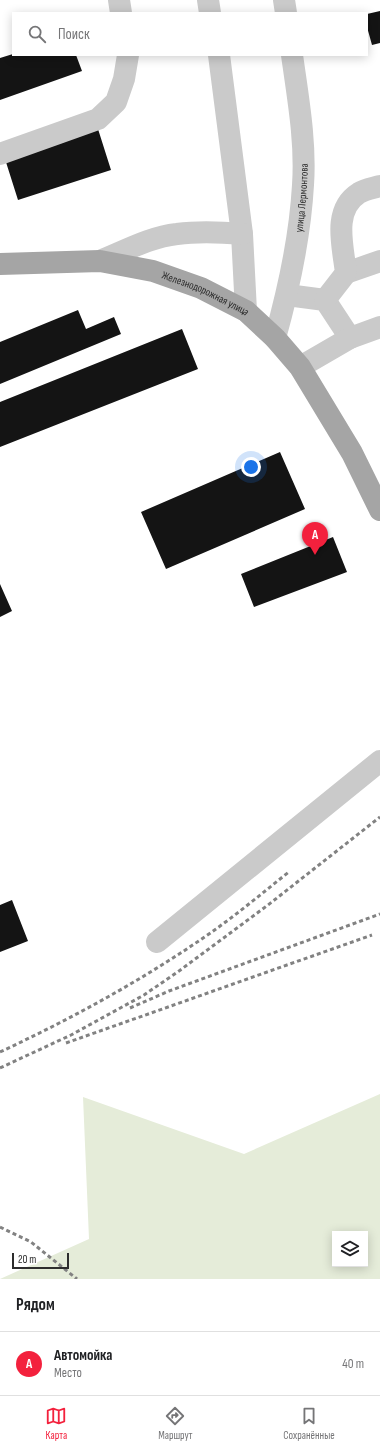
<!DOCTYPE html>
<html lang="ru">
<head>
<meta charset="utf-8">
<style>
  :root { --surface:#fff; --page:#f2f2f2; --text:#202124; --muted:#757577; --line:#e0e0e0; --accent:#f3213d }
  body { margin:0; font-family:"Sofia Sans Condensed",sans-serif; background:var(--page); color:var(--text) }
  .controls { position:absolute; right:12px; bottom:12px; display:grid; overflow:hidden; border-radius:0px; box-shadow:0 2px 10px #0003 }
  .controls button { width:36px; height:36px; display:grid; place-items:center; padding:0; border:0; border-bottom:1px solid var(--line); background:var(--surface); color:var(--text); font:20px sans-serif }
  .scale { position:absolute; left:12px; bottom:10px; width:57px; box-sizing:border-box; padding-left:4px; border:2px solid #2d2d2d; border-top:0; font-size:11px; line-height:14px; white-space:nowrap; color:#2d2d2d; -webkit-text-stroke:3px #fff; paint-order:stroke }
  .you { position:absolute; left:251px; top:467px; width:14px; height:14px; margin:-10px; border:3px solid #fff; border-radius:50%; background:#1a73e8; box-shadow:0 0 0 6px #1a73e833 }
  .badge { display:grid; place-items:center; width:26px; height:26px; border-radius:50%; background:var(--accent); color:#fff; font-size:13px; font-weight:700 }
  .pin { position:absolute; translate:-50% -33px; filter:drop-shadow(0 1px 2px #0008) }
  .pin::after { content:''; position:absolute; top:21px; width:14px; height:12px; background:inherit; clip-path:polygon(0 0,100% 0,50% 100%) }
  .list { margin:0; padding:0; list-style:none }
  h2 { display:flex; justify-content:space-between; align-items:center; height:52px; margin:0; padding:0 16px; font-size:17px }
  h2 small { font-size:13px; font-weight:400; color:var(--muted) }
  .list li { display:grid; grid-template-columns:26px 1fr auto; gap:12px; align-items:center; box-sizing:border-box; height:64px; padding:0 16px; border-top:1px solid var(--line) }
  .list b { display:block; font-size:15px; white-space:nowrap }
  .list p { margin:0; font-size:13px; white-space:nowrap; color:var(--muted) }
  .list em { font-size:13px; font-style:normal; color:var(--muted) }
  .icon { flex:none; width:22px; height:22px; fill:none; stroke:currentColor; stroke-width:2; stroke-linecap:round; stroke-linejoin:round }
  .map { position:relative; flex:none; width:380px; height:1279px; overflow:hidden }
  .search { position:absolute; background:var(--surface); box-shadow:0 2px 10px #0003; left:12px; right:12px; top:12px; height:44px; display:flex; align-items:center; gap:10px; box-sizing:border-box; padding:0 14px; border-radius:0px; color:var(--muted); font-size:15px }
  .sheet { height:116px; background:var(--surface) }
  nav { display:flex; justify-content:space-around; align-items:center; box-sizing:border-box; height:56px; border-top:1px solid var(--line); background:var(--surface); font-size:11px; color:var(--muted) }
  nav a { display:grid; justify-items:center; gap:2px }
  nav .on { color:var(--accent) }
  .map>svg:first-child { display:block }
  .green { fill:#e5ecd9; fill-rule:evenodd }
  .building { fill:#141414 }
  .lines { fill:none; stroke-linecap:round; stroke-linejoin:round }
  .minor { stroke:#cacaca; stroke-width:22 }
  .major { stroke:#a5a5a5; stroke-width:22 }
  .rail { stroke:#828282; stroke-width:3; stroke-dasharray:4 3; stroke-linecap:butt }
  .labels { text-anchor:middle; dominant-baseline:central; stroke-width:4; stroke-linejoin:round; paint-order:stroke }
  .street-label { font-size:11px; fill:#2d2d2d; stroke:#fff }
</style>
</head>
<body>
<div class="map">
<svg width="380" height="1279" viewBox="0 0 380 1279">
  <rect width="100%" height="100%" fill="#fff"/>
  <path class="green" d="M380,1094V1279H0L89,1239L83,1097L244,1154ZM335,1234H365V1264H335Z"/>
  <path class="building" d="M380,11V43L372,45L367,27V14Z
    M13,54L76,55L82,71L0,100V58Z
    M98,129L111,170L18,200L5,159Z
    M78,310L86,329L114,317L121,334L0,384V342Z
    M182,329L198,369L0,447V402Z
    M280,452L305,509L166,569L141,512Z
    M333,537L347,572L254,607L241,574Z
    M0,584L12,611L0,617Z
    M12,900L28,941L0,952V905Z"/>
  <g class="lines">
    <g class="minor">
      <path d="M119,0L121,13"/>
      <path d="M208,0L210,13"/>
      <path d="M284,0L286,13"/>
      <path d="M219,55L242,234L246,311"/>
      <path d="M0,154L98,119L116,102L124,79L128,55"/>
      <path d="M100,261C125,251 150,237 177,234C199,231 220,232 242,234"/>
      <path d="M346,273L380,261"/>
      <path d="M287,295L325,300L350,338"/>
      <path d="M325,300L346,273C343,246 332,210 359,193C365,189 374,188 380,186"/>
      <path id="s1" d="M275,338C289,288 300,238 303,185C306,142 298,98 292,55"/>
      <path d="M300,367L350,338L380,327"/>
      <path d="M157,942L380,761"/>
    </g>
    <path class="major" id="s2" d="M0,264L100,261L153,271L201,288L246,311L275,338L300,367L352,453L380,510"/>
    <path class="rail" d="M130,1008L169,991L380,914
      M66,1043L372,935
      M0,1052C75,1017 148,977 216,929C241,911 265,891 290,871
      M0,1068L71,1035L144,995L179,971L268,905L380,817
      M0,1227L31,1242L77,1279"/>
  </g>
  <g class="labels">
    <g class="street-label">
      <text stroke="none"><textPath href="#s1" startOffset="143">улица Лермонтова</textPath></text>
      <text stroke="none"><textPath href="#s2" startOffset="211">Железнодорожная улица</textPath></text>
    </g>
  </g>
</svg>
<div class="controls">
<button><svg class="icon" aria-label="layers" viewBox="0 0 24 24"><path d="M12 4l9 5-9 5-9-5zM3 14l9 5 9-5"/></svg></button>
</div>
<div class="scale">20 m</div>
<div class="you"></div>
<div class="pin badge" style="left:315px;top:555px">A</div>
<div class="search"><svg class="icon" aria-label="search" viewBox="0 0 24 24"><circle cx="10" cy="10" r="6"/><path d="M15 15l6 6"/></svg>Поиск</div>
</div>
<section class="sheet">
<h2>Рядом<small></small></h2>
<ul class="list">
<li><span class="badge">A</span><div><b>Автомойка</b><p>Место</p></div><em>40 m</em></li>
</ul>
</section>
<nav>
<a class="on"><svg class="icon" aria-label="map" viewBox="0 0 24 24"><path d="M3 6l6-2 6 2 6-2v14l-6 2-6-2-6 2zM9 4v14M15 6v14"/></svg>Карта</a>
<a><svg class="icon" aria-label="directions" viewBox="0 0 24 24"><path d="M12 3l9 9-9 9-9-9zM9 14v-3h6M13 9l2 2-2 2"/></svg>Маршрут</a>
<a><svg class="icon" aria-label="saved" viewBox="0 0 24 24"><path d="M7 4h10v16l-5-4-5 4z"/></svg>Сохранённые</a>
</nav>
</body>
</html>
